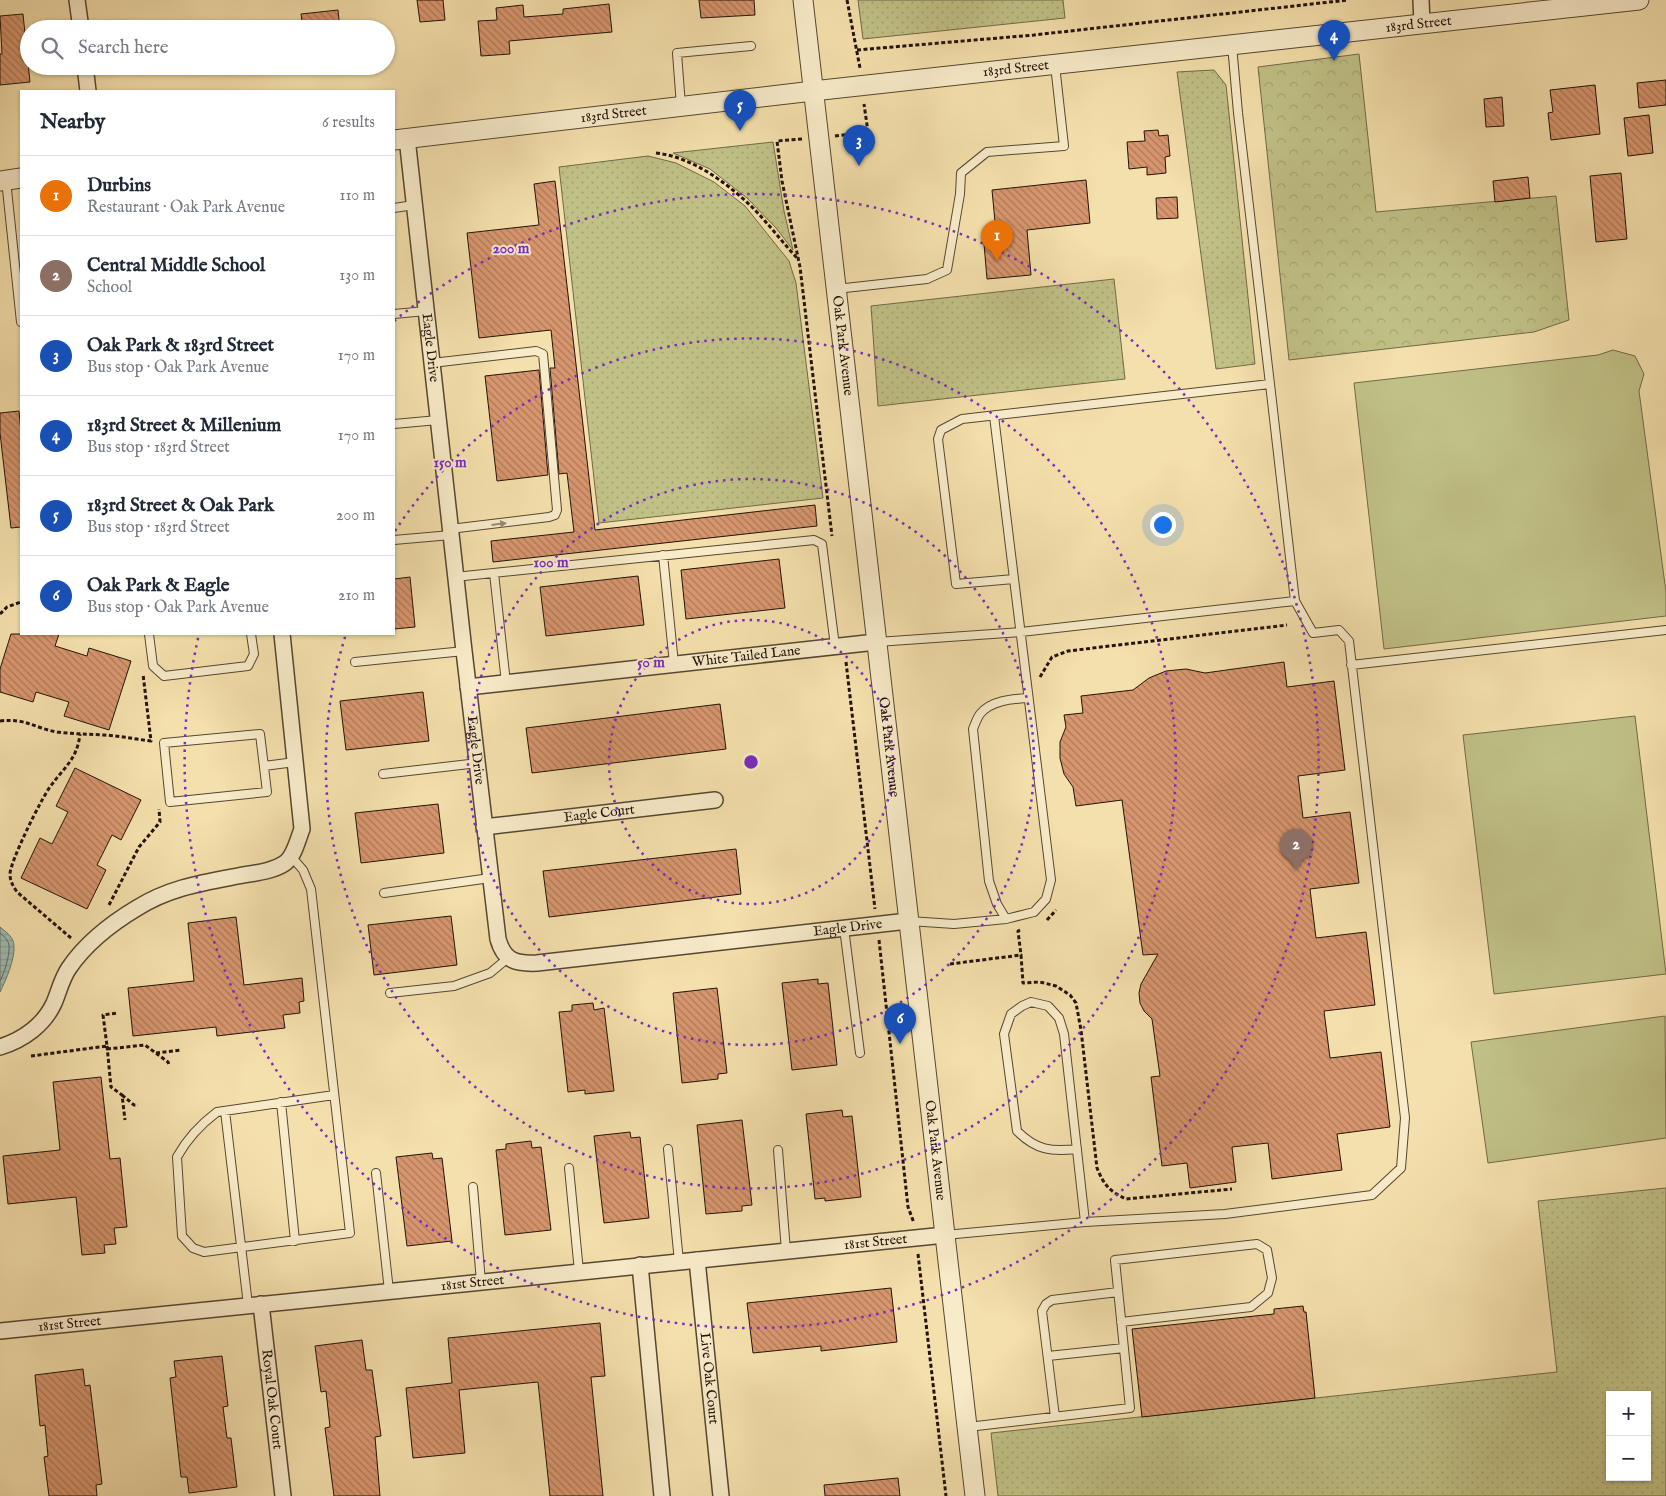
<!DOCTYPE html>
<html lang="en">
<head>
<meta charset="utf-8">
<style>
  :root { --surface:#fff; --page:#f2f2f3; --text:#1f2937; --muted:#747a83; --line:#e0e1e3; --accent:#0b8043 }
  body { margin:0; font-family:"IM FELL English",serif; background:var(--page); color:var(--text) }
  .controls { position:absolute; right:15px; bottom:15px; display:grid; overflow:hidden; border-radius:0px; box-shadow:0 1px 4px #0004 }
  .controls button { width:45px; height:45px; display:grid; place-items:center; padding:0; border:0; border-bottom:1px solid var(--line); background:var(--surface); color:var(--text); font:25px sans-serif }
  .you { position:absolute; left:1162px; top:524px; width:18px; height:18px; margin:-12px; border:4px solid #fff; border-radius:50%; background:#1a73e8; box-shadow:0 0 0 8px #1a73e833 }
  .badge { display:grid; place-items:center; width:32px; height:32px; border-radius:50%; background:var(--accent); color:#fff; font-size:16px; font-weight:700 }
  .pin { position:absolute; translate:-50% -41px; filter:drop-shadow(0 1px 2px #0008) }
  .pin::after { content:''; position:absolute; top:26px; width:18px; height:15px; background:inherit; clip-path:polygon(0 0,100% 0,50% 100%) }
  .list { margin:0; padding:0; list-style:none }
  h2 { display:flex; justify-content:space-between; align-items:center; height:65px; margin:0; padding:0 20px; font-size:21px }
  h2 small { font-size:16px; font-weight:400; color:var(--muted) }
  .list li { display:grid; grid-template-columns:32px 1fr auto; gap:15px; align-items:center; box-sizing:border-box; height:80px; padding:0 20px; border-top:1px solid var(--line) }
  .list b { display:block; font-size:19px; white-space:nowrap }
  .list p { margin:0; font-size:16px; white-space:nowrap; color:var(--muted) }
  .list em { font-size:16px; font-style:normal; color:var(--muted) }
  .icon { flex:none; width:28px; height:28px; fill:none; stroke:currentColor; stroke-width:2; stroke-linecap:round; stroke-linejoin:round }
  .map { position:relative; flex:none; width:1666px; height:1496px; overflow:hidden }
  .search { position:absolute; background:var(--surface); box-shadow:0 1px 4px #0004; left:20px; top:20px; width:375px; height:55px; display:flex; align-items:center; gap:12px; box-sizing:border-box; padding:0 18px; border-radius:28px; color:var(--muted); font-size:19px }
  .panel { position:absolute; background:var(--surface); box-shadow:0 1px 4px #0004; left:20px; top:90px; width:375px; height:545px; border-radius:0px }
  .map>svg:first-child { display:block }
  .grass { fill:url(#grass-dots); stroke:#716a48; fill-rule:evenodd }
  .forest { fill:url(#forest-crowns); stroke:#716a48 }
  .pitch { fill:#c0c186; stroke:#716a48 }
  .water { fill:url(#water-rules); stroke:#6c776e }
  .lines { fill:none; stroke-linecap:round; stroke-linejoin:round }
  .shore { stroke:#60665d; stroke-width:1 }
  .building { fill:url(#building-back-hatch); stroke:#221209 }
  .service-casing { stroke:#564632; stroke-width:10 }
  .minor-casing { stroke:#564632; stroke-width:18 }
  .tertiary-casing { stroke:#564632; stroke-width:21 }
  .path { stroke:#221209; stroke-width:3; stroke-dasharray:4 2.5; stroke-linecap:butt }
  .service { stroke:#f8ebc9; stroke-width:8 }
  .minor { stroke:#f8ebc9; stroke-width:15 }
  .tertiary { stroke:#f8ebc9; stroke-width:19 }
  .oneway { fill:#988973 }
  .ring { fill:none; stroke:#7b2cbf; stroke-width:2.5; stroke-dasharray:2.5 5 }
  .labels { text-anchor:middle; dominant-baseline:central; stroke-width:4; stroke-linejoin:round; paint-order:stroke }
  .street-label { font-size:14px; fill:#221209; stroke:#f8ebc9 }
  .centre { fill:#7b2cbf; stroke:#f8ebc9; stroke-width:2.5 }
  .ring-label { font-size:15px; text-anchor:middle; font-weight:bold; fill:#7b2cbf; stroke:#f8ebc9; stroke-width:4; stroke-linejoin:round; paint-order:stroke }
</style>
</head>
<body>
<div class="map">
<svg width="1666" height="1496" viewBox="0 0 1666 1496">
  <defs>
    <pattern id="grass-dots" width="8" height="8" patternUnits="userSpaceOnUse" patternTransform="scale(1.25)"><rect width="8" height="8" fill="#c0c186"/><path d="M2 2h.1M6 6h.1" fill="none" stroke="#a5a572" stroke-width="1.8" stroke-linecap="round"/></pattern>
    <pattern id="forest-crowns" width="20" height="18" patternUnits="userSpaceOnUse" patternTransform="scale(1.25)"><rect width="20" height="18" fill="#c0c186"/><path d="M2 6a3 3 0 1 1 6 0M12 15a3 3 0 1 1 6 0" fill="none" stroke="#a5a572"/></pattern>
    <pattern id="water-rules" width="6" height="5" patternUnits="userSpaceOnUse" patternTransform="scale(1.25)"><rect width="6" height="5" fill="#9ebbb1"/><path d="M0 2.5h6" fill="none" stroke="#88a097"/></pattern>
    <pattern id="building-back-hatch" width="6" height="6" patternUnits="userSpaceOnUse" patternTransform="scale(1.25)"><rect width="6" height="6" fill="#d7966e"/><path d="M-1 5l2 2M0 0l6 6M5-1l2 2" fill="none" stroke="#ae7959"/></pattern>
  </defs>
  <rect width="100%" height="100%" fill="#f4e0ac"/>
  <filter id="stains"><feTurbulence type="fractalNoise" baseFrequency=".004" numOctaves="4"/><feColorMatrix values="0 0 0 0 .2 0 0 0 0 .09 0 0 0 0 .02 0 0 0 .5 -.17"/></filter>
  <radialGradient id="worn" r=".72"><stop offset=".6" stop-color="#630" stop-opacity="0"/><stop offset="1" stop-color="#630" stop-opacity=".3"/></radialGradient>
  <path class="grass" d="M858,0H1063L1065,18L863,39Z
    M1214,70L1226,85L1255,364L1216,369L1177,72Z
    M773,142L784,211L793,250L776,228L747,198L710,169L673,153Z
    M648,156L676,163L714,182L745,206L789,261L796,283L823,498L599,523L559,167Z
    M1114,279L1125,379L878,406L871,306Z
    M1666,1188V1496H998L991,1433L1557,1372L1538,1201ZM1610,1395H1647V1477H1610Z"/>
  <path class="forest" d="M1359,54L1376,212L1556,196L1569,320L1534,332L1289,360L1258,67Z"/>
  <path class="pitch" d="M1613,350L1635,356L1644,374L1639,391L1666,592V616L1384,649L1354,383L1598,355Z
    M1635,716L1666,974L1494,994L1463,735Z
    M1665,1016L1666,1138L1488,1163L1471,1042Z"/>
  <path class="water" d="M0,927C6,932 14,937 14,946C15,959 6,980 0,992Z"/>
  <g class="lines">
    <path class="shore" d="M0,933C4,936 9,941 9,946C10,955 4,974 0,981"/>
  </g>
  <path class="building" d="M417,0H443L445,20L420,22Z
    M699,0H754L755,15L701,18Z
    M609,4L612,32L509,41L510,54L481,56L478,21L497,20L496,8L523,5L524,17L563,14V9Z
    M338,10L340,29H303L301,14Z
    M23,14L30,82L0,85V54H2L0,16Z
    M1666,80V105L1639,108L1637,83Z
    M1595,85L1600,134L1551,140L1548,113L1553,112L1550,90Z
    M1502,97L1504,126L1486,127L1484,99Z
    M1649,115L1653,153L1628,156L1624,118Z
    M1158,130L1159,136L1168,135L1170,156L1165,157L1166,173L1147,175V167L1129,169L1127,142L1145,141L1144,131Z
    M1621,173L1627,239L1596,242L1590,176Z
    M1528,177L1530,198L1495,202L1493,181Z
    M1086,180L1090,223L1027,230L1031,275L987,279L984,244L997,243L992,190Z
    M555,181L595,530L815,505L817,526L493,562L491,541L574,532L567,473L559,474L550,368H555L551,330L479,338L467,233L539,225L534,184Z
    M1177,197L1178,218L1157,219L1156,198Z
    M539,370L548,475L497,481L485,376Z
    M19,411L21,432V527L11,528L0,433V413Z
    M779,559L785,608L686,619L681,570Z
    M638,576L644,625L546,636L540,587Z
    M410,577L415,627L394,629V579Z
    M11,634H59L55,646L87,656L89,648L131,661L109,730L64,716L69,702L36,692L33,702L0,692V669Z
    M1284,662L1287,687L1334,681L1345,770L1298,776L1303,818L1350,812L1359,883L1310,889L1316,938L1366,932L1375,1005L1324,1011L1330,1058L1381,1052L1390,1127L1337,1134L1342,1170L1272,1179L1268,1143L1232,1147L1236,1182L1190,1188L1187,1163L1162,1166L1151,1077L1160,1076L1152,1019L1144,1011L1140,1003L1139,993L1141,984L1158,954L1143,955L1122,800L1076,806L1073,787L1064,774L1060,758V742L1066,727L1064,715L1083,713L1081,696L1133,690L1149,678L1166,671L1186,669L1205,673Z
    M423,692L429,741L346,750L340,701Z
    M720,704L726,749L532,773L526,728Z
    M75,768L141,800L121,840L112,835L97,865L106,870L87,909L21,878L40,838L52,844L68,812L56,806Z
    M438,804L444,853L361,863L355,813Z
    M736,849L741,894L549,917L543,871Z
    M451,916L457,965L374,975L368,925Z
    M236,917L244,985L302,978L304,1001L299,1002L300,1013L283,1015L285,1028L217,1036L216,1027L133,1036L128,988L194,981L188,923Z
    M818,979V984L828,983L837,1065L792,1070L782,983Z
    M717,988L727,1073L718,1074V1079L682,1083L673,993Z
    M593,1003L594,1010L604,1008L614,1091L585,1094V1090L568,1092L559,1012L572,1011V1005Z
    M101,1077L110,1159L120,1158L127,1227L114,1228L116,1244L104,1245L105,1253L82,1255L76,1197L8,1204L3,1156L60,1150L53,1082Z
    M842,1110L843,1117L852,1116L861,1197L825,1201V1198L815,1199L806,1114Z
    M742,1120L752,1205L742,1206V1211L706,1214L697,1125Z
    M630,1132L631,1138L640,1137L649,1218L604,1223L594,1136Z
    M531,1141L532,1148L541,1147L551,1230L505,1235L496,1150L506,1149V1144Z
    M432,1153L433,1159L442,1158L452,1241L407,1246L396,1157Z
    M891,1288L897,1342L821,1351V1346L753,1353L747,1303Z
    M1303,1306L1304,1312H1306L1315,1398L1142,1417L1132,1329L1274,1314V1309Z
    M600,1323L605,1376L591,1377L603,1496H550L538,1382L459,1390L465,1453L413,1458L406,1388L452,1383L448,1338Z
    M362,1340L366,1370H372L381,1436L375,1437L380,1496H334L325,1428L330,1427L326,1391L321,1392L315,1346Z
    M222,1356L228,1406L223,1407L227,1438H231L237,1487L189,1493L187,1477H181L170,1378L176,1377L174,1361Z
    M83,1369L85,1386L90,1385L102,1484L96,1485L97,1496H49L44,1457L48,1456L45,1425L40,1426L35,1375Z
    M898,1478L900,1496H825L824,1485Z"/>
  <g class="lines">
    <g class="service-casing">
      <path id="service" d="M1232,45L1238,113L1270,384
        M681,106L677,53L751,46
        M6,180L21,322
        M394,208L414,205
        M836,289L927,279L947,270L960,194L961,173L987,152L1064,146L1055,65
        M394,314L426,311
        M432,363L536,351L543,354L557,510L555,515L549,517L450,529
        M394,424L438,420
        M394,540L451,535
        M663,555L674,664
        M494,573L506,683
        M455,577L814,540L822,544L835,646
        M149,634L153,666L164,676L248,666L254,654L251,634
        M877,642L1021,632L1295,601L1270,384L962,419L941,430L938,439L956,584L1014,579
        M355,662L464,651
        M1351,665L1666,630
        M260,734L267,792L170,802L164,743Z
        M264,766L295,762
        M383,774L478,763
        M290,855L303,870L311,889L350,1233L204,1252L193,1248L182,1236L177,1157C187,1139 201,1124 217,1112L334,1095
        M384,893L490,878
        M1006,919L997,904L989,881L973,729C975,724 977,718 980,714C991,700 1013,699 1028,698
        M909,921L954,924L1006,919L1034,912L1046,899L1051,880L994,416
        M844,928L860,1053
        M390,993L454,986L490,973L508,958
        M281,1102L295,1241
        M225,1111L248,1305
        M668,1149L679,1262
        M1077,1149C1051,1152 1036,1150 1017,1131L1004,1034L1011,1014L1022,1006L1031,1002L1048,1006L1059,1018L1064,1034L1085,1222
        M778,1150L786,1251
        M569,1168L579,1272
        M376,1173L389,1291
        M473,1187L481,1282
        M945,1235L1085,1222L1225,1214L1372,1195L1401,1168L1405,1118L1349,641L1339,630L1313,633L1295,601
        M1048,1356L1124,1348
        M1055,1417L1042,1311L1046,1304L1052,1300L1118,1292
        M968,1427L1130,1408L1115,1260L1257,1244L1267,1250L1272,1278L1268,1293L1251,1307L1121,1322"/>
    </g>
    <g class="minor-casing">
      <g id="minor">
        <path d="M77,0L81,29"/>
        <path d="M1421,0L1422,24"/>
        <path d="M85,66L88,91"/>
        <path id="s1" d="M407,138L464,651L498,939C504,961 516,964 537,963L908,921"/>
        <path id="s2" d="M468,687L876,642"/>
        <path id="s3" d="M484,827L715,800"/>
        <path d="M0,1047C23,1040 44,1025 54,1003C59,991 62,978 69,968C86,943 112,923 137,908C169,888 201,883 238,876C253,873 272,872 285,863C294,857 298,839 302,829L282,634"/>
        <path id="s4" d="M697,1260L721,1496"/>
        <path d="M640,1265L662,1496"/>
        <path id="s5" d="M261,1304L283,1496"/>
        <path id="s6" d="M0,1331L945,1235"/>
      </g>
    </g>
    <g class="tertiary-casing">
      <g id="tertiary">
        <path id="s7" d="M803,0L975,1496"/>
        <path id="s8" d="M394,140L813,91L1639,0"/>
        <path d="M0,181L21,178"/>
      </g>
    </g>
    <path class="path" d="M847,0L860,68
      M857,50L1034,35L1348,0
      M835,136L868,132L864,104
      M802,139L777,141L782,181L800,267L832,536
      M656,153C692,157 726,182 752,207C768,223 782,242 798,259
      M0,614L7,607L21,602
      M846,662L875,909
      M1040,677L1052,657L1068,651L1287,625
      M0,721C26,718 34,728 57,732C73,734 88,734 104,735C120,736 135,739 151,741L143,674
      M109,905L139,847L160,822L159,809
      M1047,920L1056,910
      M1020,930L1018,931L1021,955
      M71,938L17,892C13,886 10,881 10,874C10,862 41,799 50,787C64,767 77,760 80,734
      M879,940L908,1207L914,1223
      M950,964L1021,955L1023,983L1040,982L1056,986L1070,995L1076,1003L1081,1030L1097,1168C1104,1185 1109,1191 1126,1199L1232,1189
      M107,1046L111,1087L122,1095L125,1120
      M107,1049L145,1045L168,1062L169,1065
      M156,1053L181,1050
      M31,1056L107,1046L103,1015L117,1013
      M122,1095L134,1105H138
      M918,1254L946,1496"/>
    <use href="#service" class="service"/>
    <use href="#minor" class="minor"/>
    <use href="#tertiary" class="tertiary"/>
  </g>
  <defs><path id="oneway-solid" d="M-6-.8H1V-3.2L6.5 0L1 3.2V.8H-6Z" transform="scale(1.25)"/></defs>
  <use class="oneway" href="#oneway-solid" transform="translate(499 524) rotate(-7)"/>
  <g class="ring">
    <circle cx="751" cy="762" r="142"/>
    <circle cx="751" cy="762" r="283"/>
    <path d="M395 531A425 425 0 1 1 346 634"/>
    <path d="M394 321A567 567 0 1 1 199 634"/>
  </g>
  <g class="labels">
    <g class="street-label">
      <text stroke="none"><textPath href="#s8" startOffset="1031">183rd Street</textPath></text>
      <text stroke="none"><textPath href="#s8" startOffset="626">183rd Street</textPath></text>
      <text stroke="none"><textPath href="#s8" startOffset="221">183rd Street</textPath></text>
      <text stroke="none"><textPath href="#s7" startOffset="348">Oak Park Avenue</textPath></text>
      <text stroke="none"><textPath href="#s1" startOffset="211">Eagle Drive</textPath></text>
      <text stroke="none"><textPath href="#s2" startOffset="280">White Tailed Lane</textPath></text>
      <text stroke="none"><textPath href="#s7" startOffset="752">Oak Park Avenue</textPath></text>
      <text stroke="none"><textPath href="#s1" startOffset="616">Eagle Drive</textPath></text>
      <text stroke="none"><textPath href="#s3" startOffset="116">Eagle Court</textPath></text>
      <text stroke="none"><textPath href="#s1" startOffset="1170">Eagle Drive</textPath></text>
      <text stroke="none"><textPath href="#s7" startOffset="1158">Oak Park Avenue</textPath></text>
      <text stroke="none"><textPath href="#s6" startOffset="880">181st Street</textPath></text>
      <text stroke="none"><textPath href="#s6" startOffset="475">181st Street</textPath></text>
      <text stroke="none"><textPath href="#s6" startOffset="70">181st Street</textPath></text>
      <text stroke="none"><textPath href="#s4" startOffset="119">Live Oak Court</textPath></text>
      <text stroke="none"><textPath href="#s5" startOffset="96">Royal Oak Court</textPath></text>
    </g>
  </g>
  <circle cx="751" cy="762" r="8" class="centre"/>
  <g class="ring-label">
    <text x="511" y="253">200 m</text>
    <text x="450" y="467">150 m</text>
    <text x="551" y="567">100 m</text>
    <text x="651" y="667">50 m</text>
  </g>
  <rect width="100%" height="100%" filter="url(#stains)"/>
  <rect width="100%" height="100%" fill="url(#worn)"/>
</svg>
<div class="controls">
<button>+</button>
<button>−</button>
</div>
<div class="you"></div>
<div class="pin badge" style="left:997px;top:261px;background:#e8710a">1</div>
<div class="pin badge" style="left:1296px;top:870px;background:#8d6e63">2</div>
<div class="pin badge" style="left:859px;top:166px;background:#1a4fb4">3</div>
<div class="pin badge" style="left:1334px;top:61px;background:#1a4fb4">4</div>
<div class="pin badge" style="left:740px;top:131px;background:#1a4fb4">5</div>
<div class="pin badge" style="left:900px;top:1044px;background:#1a4fb4">6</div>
<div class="search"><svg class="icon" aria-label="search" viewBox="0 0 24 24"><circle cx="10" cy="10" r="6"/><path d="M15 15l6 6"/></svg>Search here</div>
<section class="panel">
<h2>Nearby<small>6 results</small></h2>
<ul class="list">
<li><span class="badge" style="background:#e8710a">1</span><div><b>Durbins</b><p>Restaurant · Oak Park Avenue</p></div><em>110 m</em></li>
<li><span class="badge" style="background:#8d6e63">2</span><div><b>Central Middle School</b><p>School</p></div><em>130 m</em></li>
<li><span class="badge" style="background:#1a4fb4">3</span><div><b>Oak Park &amp; 183rd Street</b><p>Bus stop · Oak Park Avenue</p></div><em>170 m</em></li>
<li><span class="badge" style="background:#1a4fb4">4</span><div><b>183rd Street &amp; Millenium</b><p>Bus stop · 183rd Street</p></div><em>170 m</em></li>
<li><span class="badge" style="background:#1a4fb4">5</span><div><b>183rd Street &amp; Oak Park</b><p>Bus stop · 183rd Street</p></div><em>200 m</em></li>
<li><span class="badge" style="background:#1a4fb4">6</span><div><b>Oak Park &amp; Eagle</b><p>Bus stop · Oak Park Avenue</p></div><em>210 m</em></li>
</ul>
</section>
</div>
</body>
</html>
